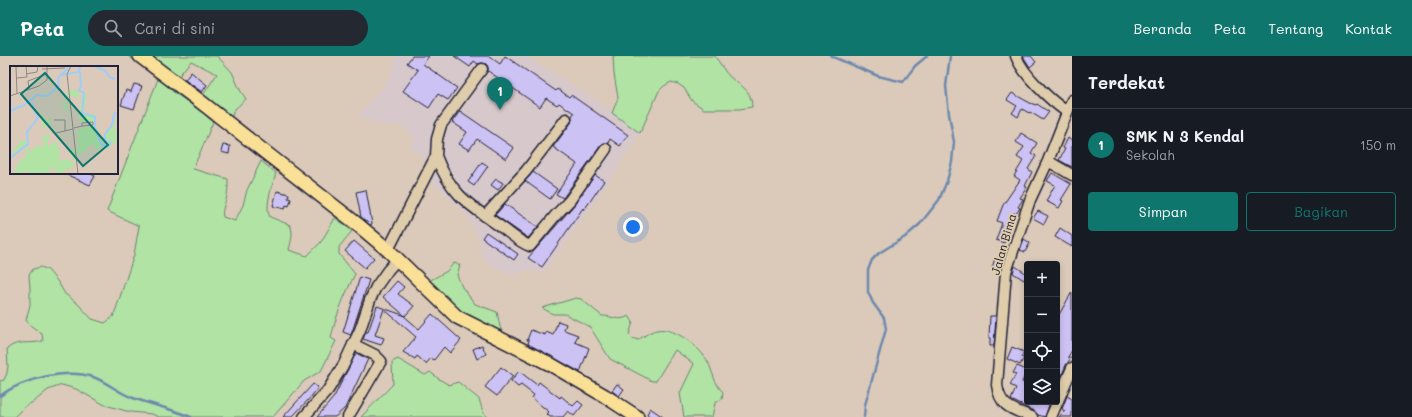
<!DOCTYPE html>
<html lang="id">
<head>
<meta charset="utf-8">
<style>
  :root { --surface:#171b24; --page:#242831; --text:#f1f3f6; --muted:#9ea1a6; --line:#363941; --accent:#0f766e }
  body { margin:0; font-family:Mali,sans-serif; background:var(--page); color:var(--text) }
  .controls { position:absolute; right:12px; bottom:12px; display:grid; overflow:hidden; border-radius:4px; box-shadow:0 2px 6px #0003 }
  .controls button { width:36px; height:36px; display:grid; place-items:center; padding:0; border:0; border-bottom:1px solid var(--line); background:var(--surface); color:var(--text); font:20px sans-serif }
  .you { position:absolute; left:633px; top:171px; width:14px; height:14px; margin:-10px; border:3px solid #fff; border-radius:50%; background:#1a73e8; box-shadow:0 0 0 6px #1a73e833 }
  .badge { display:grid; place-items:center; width:26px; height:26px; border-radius:50%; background:var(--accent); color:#fff; font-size:13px; font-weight:700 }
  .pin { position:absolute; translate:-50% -33px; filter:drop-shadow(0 1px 2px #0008) }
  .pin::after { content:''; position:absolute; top:21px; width:14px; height:12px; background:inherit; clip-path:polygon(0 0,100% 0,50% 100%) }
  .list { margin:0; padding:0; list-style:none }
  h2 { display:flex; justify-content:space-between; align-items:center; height:52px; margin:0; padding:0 16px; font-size:17px }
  h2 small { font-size:13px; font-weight:400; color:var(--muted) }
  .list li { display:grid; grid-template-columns:26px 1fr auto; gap:12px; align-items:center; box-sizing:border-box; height:72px; padding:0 16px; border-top:1px solid var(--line) }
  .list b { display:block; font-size:15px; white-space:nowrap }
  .list p { margin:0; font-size:13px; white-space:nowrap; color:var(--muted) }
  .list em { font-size:13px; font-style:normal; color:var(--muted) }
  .actions { display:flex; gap:8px; padding:12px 16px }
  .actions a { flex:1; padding:9px 0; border:1px solid var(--accent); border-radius:4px; text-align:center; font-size:14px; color:var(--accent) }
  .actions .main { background:var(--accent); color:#fff }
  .icon { flex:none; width:22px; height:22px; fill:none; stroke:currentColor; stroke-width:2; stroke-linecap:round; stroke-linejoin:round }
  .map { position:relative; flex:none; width:1072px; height:361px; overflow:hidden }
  header { display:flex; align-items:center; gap:24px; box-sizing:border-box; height:56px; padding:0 20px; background:var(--accent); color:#fff }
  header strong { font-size:19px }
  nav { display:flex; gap:22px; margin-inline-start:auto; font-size:14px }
  .search { width:280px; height:36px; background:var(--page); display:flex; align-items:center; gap:10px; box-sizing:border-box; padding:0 14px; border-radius:22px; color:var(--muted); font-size:15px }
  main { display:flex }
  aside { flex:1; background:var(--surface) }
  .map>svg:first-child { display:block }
  .built { fill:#d7c8cb }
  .green { fill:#b0e3a4; stroke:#698270 }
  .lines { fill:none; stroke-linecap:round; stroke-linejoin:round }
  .stream { stroke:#6d89ae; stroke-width:2.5 }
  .building { fill:#cdc2f4; stroke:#22223b }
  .minor-casing { stroke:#22223b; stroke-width:13 }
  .major-casing { stroke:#22223b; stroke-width:16 }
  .minor { stroke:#deccaa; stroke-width:10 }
  .major { stroke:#fadf96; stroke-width:13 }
  .labels { text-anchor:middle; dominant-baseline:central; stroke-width:3.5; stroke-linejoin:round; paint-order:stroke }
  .street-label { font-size:12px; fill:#22223b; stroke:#deccaa }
  .inset-river { fill:none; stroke:#9fcdfa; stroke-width:2 }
  .inset-road { fill:none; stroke:#918787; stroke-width:1 }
  .view { fill:#0f766e; fill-opacity:0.15; stroke:#0f766e; stroke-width:2 }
  .inset-edge { fill:none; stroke:#22223b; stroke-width:2 }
</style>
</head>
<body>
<header>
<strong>Peta</strong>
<div class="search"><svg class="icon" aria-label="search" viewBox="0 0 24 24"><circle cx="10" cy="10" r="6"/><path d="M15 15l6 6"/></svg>Cari di sini</div>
<nav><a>Beranda</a><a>Peta</a><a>Tentang</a><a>Kontak</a></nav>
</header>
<main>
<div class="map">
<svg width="1072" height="361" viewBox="0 0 1072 361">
  <rect width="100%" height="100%" fill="#dbcab9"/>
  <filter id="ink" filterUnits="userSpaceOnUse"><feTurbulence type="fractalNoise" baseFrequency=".025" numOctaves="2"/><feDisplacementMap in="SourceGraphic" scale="8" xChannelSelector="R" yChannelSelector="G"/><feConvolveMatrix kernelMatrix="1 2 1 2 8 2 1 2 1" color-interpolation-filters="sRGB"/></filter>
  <g filter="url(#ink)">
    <path class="built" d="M396,0H524L589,39L640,77L595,146L543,217L530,214L523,215L517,218H509L488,208L483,203L479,183L467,159L423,118L426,107L424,103L409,89L415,82L402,70L395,69L380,70L358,59L384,30L392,16Z"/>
    <path class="green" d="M128,0H217L232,16L240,34L246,43L235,53L231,62L203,39L217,18L191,5L181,17L172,35L202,56L213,66L193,113L228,123C228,128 228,134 227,139C226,147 221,153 223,161L235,165L243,149L247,134L261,105L276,117C273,128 264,150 270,161L290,169C294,177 291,185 289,194L307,200L321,186L335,162L352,175L339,191V198L355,218C345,238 336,259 331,282L336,285L321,315L304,325L273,361H159L152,358L130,356L105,349L76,333L62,329L48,334L36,344L23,352L14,361H0V325L4,324L7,317L8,310L7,293C18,283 29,289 43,285L42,278L30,269L26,264L30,249V233L29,219L33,213L41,211L48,214L58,226L65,238L77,247L92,263L105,267L113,261L116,253L134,199L139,170L107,155L158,23L157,20Z
      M613,0H715C720,7 724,15 730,21C742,32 751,32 752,51L740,53H704L692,45L684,32L678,28L671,26L664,30L659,35L640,77L612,57L618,42L614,18Z
      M454,207L460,209L457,219L462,231L475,248L497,256C499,263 499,270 502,276L497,280L467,260L441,241L429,225L447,215Z
      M576,242L581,243L602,260C614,260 618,266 629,260L633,266L629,279L632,282L638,284C644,280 651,275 657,274C674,270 701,292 708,306C713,316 714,328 723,336L722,343L715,347L712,361H684L680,337L694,308L675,294L656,325H652L610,303L590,271L565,258H553L542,252Z
      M398,303L425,319L430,316L439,323L449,329L458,326L479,343L483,356L487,361H361L393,328L392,306Z"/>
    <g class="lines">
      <path class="stream" d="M831,0L878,20L903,26L915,10L927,0
        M0,340C22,323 66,312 93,321C107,326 119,337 133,342C153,349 172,353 191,361
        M864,361L865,349L886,273L884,262L873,247L868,236V214L872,204L879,197L905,181L920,168L939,144L947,125L952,106L954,86L949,58L946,30L950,0"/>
    </g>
    <path class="building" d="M412,0H429L423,8L457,32L448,44L438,38L429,52L403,35L418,14L407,7Z
      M454,0H489L500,8L505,0L556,35L558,33L569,41L571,39L628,79L620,90L610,83L608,87H604L601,89L563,142L556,138L577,108L553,91L571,67L572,63V60L574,57L559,47L557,49L546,42L540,51L488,15V11L486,8L482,7L478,8L474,5L470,11Z
      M1023,0H1031L1036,6L1030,11Z
      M191,16L207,29L202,36L185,24Z
      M134,28L142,30L134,53L121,49L126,34L131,36Z
      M1012,37L1030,47L1036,49L1037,48L1049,56L1043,64L1030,56L1029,57L1022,53L1018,61L1012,57L1017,50L1007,44Z
      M460,55L514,92L506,103L477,83L469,94L459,88L467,76L452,66Z
      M1021,77L1037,87L1031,97L1036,100L1028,113L1032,116L1025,130L1027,131L1020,142L1023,143L1018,151L1020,152L1016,158L1014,157L1004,187L996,184L1002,167L997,165L1003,149L1020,124L1014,120L1023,105L1017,101L1024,91L1016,86Z
      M1068,82L1072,85V111L1059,104L1065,93L1063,92Z
      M223,89L230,90L229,98L221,96Z
      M482,106L488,110L474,130L468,126Z
      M533,116L557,133L550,143L525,125Z
      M63,117H89L95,120L90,129Z
      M1052,117L1071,128L1061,144L1063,145L1059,152L1046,145L1055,129L1047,125Z
      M595,119L604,125L584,154L583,152L542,211L528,202L575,148Z
      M496,123L503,127L498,134L491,129Z
      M366,134L372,168L370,169L361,161L356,136Z
      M277,135L289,138L288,142L291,143L289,150L286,149L285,153L273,150Z
      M505,148L538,171L528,182L495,159Z
      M1038,155L1048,160L1044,168L1033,162Z
      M1060,172L1072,180V191L1055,181Z
      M486,176L518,198L514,204L482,182Z
      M1024,183L1030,187L1025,196L1020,194Z
      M354,185L374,202L365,212L345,195Z
      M995,202L1001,204L998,213L992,212Z
      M1015,210L1027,218L1024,224L1013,217Z
      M360,221L369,224L351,279L343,276Z
      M397,225L404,231L398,238L414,250L405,260L383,241Z
      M1072,236V294L1068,301L1071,302L1066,309L1057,330V262Z
      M377,250L403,259L419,273L432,258L461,284L450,297L444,291L434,304L431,302L426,308L417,300L415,303L403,296L416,281L384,253L375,279L384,282L381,289L363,283L366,276H368Z
      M990,260H996L994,290H990V282H989Z
      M558,265L566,268L564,274L578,279L575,286L589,292L580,316L528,288L529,284H527L531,274L545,279L546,276L553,279Z
      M482,289L486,298L477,303L473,293Z
      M1012,291L1024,296L1021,301L1024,302L1020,309L1007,303Z
      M356,297L368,303L345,352L335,361H317L334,341Z
      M1017,310L1027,314L1022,326L1027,329V346H1050L1045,361L1038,359L1034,355L1011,344L1016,332L1010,329L1016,318L1013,317Z
      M501,311L513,320L497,340L485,331Z
      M519,315L537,329L539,326L560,342L561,340L573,350L578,345L583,349L574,360L568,355L563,361H550L547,358L549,356L532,342L534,339L521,329L518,331L511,325Z
      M313,328L318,332L309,343L292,361H283Z
      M617,328L624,333L619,340L612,335Z
      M1067,340L1072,343V361H1059L1065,355L1062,353Z
      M650,352L663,361H651L647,358Z"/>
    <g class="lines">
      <g class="minor-casing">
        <path id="minor" d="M1016,0C1023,19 1050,44 1067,56
          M436,100C451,140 471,150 504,173C512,179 521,187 530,190L555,160L570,144L606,93
          M1048,105L1072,119
          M485,160L526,115L566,63
          M388,194L436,100L437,83L441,69L482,13
          M304,361L328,334L344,308L360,274L370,244L376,231L388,214L397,204
          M348,361L381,305L375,299L353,288
          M1032,361C1013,353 1000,352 997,329L1006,216L1030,144L1048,105L1072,44
          M1051,361L1072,312"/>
      </g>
      <g class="major-casing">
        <path id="major" d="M140,0L201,46L357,168L388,194L457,261L550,308L605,340L637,361"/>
      </g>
      <use href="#minor" class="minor"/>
      <use href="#major" class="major"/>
    </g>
  </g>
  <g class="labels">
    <g class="street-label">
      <text transform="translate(1003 188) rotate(-74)">Jalan Bima</text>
    </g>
  </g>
  <g transform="translate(10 10)">
    <rect width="108" height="108" fill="#dbcab9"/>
    <path d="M60,23L69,26V32L60,29L54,36L57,38L59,49L52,37ZM73,25L77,29L72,49L77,47L86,49V61L93,77L98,78L94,67L101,62L108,51L104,61L105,64L108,63L106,68L108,78L105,76L98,83L90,81L86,86L84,78L77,81L78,84L66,89L65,94L61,90V84L64,81L63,87H66L65,82L70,81L68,78L71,76L65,77L70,70L65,67L73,61H84L83,55L71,56L69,51ZM33,47L36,54L41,53V56L32,63ZM41,67L37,76L39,80L46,75L50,86L48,96L53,93L59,95L57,93L63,96L64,100L49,108H45L46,102H40L39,108H19L20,105L3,108L10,94L16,91V83L20,82L19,88L26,80H34L33,70ZM12,74H15L17,79L0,89Z" fill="#b0e3a4"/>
    <path class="inset-river" d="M84,0L96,5L99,11L105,13M70,6L71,20L69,24L74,27L72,47L85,51V61L91,78L98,81L101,76M51,9L69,6L70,0M0,45L14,39L27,29L37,30L49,20L48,12L59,1M100,76L95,75V68L102,59L105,46M0,92L18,78L17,66L28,52L22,38L17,37"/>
    <path class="inset-road" d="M6,0L7,28M61,0L57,8L68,108M32,3L55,2M16,8L27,6L28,0M7,12L17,11L16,0M19,24L18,15L37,8M0,30L29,20L37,14V0M44,54H55V65M64,62L72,60V57L83,56V59L72,60M46,67L63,63"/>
    <path class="view" d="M35,7L98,79L73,100L11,28Z"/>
    <rect width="108" height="108" class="inset-edge"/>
  </g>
</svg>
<div class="controls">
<button>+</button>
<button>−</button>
<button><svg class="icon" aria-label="locate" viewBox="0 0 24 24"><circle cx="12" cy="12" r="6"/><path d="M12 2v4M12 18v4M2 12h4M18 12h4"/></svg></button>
<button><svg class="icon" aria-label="layers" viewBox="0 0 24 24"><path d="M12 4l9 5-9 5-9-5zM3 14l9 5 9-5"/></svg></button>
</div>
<div class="you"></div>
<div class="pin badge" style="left:500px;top:54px">1</div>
</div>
<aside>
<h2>Terdekat<small></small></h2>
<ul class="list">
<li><span class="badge">1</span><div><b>SMK N 3 Kendal</b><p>Sekolah</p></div><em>150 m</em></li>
</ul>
<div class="actions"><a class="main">Simpan</a><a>Bagikan</a></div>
</aside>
</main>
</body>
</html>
